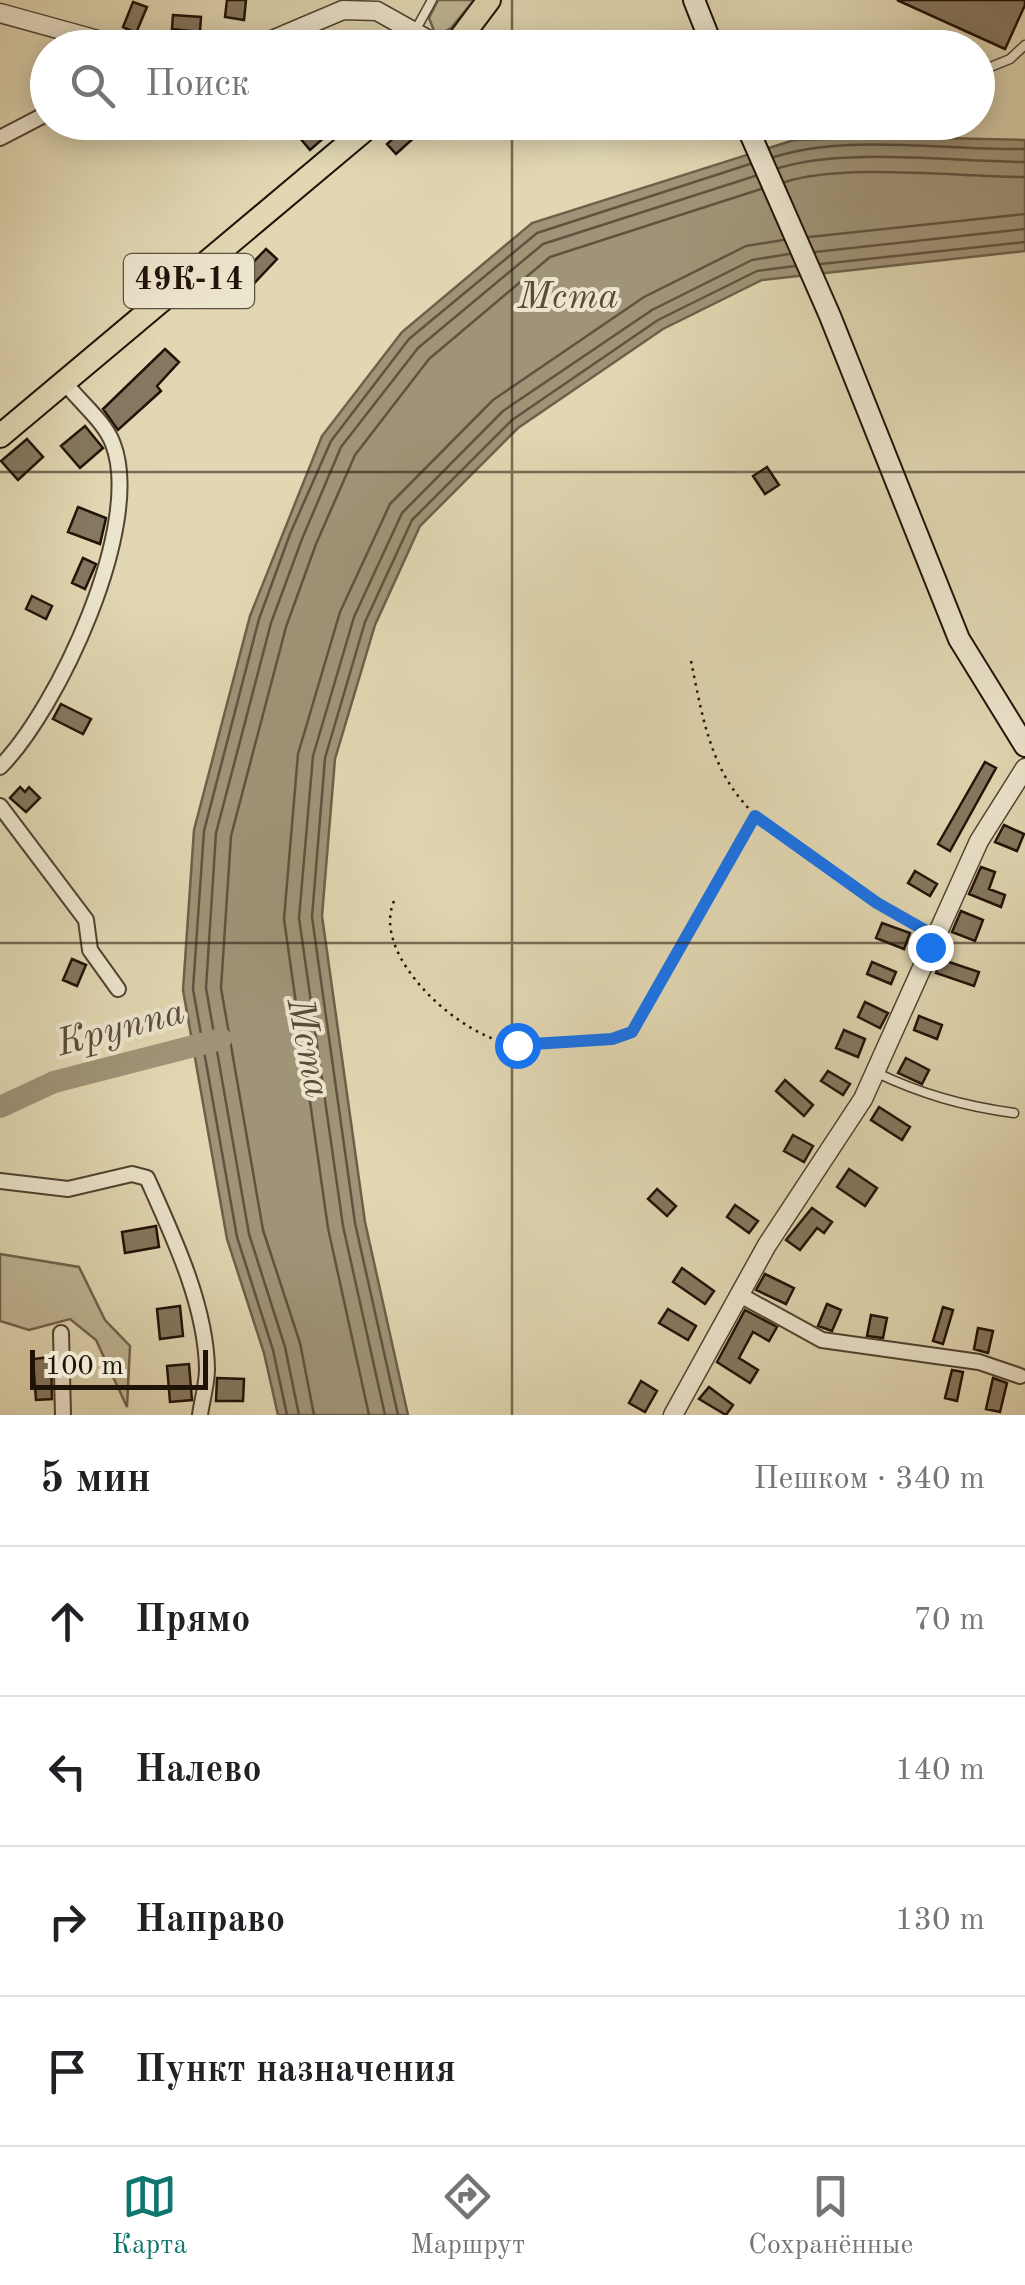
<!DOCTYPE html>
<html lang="ru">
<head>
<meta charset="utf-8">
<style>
  :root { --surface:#fff; --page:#f2f2f2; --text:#202124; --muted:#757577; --line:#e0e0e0; --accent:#0f766e }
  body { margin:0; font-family:"Old Standard TT",serif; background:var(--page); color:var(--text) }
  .scale { position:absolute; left:30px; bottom:25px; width:178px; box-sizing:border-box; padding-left:10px; border:5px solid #211208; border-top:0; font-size:28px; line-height:35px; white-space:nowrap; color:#211208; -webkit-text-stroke:8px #ece5cd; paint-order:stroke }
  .stop { position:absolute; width:30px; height:30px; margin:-22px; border:8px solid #1a73e8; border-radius:50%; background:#fff }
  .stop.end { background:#1a73e8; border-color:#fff; box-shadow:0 2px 10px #0008 }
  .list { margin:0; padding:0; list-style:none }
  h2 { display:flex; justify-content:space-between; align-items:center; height:130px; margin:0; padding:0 40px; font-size:42px }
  h2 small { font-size:32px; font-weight:400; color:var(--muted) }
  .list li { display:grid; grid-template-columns:65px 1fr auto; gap:30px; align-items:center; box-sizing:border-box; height:150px; padding:0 40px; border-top:2px solid var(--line) }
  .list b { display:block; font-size:38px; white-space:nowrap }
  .list em { font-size:32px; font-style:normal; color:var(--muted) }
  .icon { flex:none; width:55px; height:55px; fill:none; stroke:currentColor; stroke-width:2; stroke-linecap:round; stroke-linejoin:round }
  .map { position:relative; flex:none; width:1025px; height:1415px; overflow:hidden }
  .search { position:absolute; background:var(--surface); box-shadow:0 5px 25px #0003; left:30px; right:30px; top:30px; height:110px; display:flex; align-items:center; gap:25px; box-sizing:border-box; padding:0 35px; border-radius:55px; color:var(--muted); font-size:38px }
  .sheet { height:730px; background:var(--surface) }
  nav { display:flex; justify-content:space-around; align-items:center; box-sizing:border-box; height:140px; border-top:2px solid var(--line); background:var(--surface); font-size:28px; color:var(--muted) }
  nav a { display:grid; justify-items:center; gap:5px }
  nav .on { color:var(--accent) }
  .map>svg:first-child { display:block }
  .green { fill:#c0b695; stroke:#70644e; stroke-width:2.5 }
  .water { fill:#a09478; stroke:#6d604b; stroke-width:2.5 }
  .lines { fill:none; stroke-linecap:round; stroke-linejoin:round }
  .shore { stroke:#605340; stroke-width:2.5 }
  .river { stroke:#a09478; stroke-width:22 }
  .building { fill:#857860; stroke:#211208; stroke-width:2.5 }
  .service-casing { stroke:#514332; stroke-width:11 }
  .minor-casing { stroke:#514332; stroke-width:18 }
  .tertiary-casing { stroke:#514332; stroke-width:21 }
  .secondary-casing { stroke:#211208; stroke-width:24 }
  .primary-casing { stroke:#211208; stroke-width:26 }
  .path { stroke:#211208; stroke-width:2.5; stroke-dasharray:2.5 5; stroke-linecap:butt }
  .service { stroke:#ece5cd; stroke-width:8 }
  .minor { stroke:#ece5cd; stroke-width:14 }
  .tertiary { stroke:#ece5cd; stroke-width:18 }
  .secondary { stroke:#ece5cd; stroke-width:20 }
  .primary { stroke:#e1d7b2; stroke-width:22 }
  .route { stroke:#1a73e8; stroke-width:12 }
  .grid { fill:none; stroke:#211208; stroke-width:2.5; stroke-opacity:0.55 }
  .labels { text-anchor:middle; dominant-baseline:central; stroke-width:8; stroke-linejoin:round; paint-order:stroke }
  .shield { fill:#ece5cd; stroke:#5e5143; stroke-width:2.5 }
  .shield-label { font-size:32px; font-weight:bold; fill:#211208 }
  .water-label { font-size:38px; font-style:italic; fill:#5a4c3a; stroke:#ece5cd }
</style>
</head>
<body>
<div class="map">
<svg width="1025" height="1415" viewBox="0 0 1025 1415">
  <rect width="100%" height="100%" fill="#e1d7b2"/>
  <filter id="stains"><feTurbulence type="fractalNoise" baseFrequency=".002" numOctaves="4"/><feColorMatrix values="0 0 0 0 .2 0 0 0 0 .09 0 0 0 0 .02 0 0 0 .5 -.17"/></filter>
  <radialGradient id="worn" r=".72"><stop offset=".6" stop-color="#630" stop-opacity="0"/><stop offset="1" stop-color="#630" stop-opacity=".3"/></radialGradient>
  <path class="green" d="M438,0H474L451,28L436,36L429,18Z
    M0,1254L79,1267L105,1320L130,1346L127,1407L96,1340L70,1319L29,1330L0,1321Z"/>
  <path class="water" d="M899,137L1025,140V251L762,280L663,329L518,428L420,526L375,625L335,759L322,916L365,1222L408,1415H278L264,1353L227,1239L183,990L194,830L250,616L322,436L402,332L532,223L794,140Z"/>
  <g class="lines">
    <path class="shore" d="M774,157C848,133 947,151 1025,149
      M779,168C846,147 953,162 1025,162
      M785,182C845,163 959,177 1025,177
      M809,237L1025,214
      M815,252L1025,229
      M821,264L1025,242
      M287,1415L273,1350L237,1237L193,989L204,831L259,619L290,534L331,441L409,339L537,233L750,164
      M299,1415L285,1347L249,1234L206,988L216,833L271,623L302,539L341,447L418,348L543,244L755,176
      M314,1415L300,1343L263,1230L221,988L231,836L286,627L316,544L355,455L429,359L550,257L761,189
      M369,1415L328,1228L284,919L298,754L340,612L390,504L493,400L644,297L746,246L783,240
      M385,1415L343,1226L299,918L313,756L354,617L402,513L503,411L652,310L752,260L789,254
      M398,1415L355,1223L312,917L325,758L365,622L412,520L512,420L658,320L757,271L795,266"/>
    <path class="river" d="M0,1107L54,1082L221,1039"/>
  </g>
  <path class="building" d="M227,0H246L244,20L225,17Z
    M897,0H1025V5L1005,49Z
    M133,2L147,7L136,33L123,27Z
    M173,15L201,17L200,32L172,29Z
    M316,122H342L310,150L299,137Z
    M407,126L416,136L396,154L387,144Z
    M266,249L277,259L247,291L236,280Z
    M165,349L179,362L157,386L161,391L118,430L103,409Z
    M85,426L103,448L80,468L61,446Z
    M27,439L43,457L18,480L1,461Z
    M767,467L779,485L765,494L753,476Z
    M78,507L106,518L100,544L68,532Z
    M83,558L96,564L85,589L72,583Z
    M32,596L52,606L46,619L26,609Z
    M61,704L91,719L83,734L53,719Z
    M985,762L996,768L950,851L938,844Z
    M20,787L25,792L29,787L40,798L26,812L10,798Z
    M1004,825L1024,834L1017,851L995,842Z
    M981,867L995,872L989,889L1005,895L1001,907L969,894Z
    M915,871L937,884L930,896L908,883Z
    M961,911L983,920L975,941L952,932Z
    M882,923L910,933L904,949L876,938Z
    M72,959L86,965L77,986L63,980Z
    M940,959L979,972L974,986L936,973Z
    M872,962L896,972L891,984L867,974Z
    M865,1002L888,1013L880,1028L858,1017Z
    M919,1016L942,1025L937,1039L914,1030Z
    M844,1030L865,1039L858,1057L836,1048Z
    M906,1058L929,1070L922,1084L898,1073Z
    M828,1071L850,1084L843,1095L821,1081Z
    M785,1080L813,1105L804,1116L776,1091Z
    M879,1107L910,1127L902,1140L871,1120Z
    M793,1135L813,1146L804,1162L784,1151Z
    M849,1169L877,1188L865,1206L837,1187Z
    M657,1189L676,1206L667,1216L648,1199Z
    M735,1205L758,1221L749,1233L727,1217Z
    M812,1208L832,1222L824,1233L817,1228L800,1250L786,1240Z
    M156,1226L159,1247L125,1253L122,1232Z
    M682,1268L714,1291L705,1304L673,1282Z
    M765,1274L794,1288L786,1304L756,1290Z
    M827,1304L841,1310L832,1331L818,1326Z
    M180,1306L183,1336L160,1339L157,1309Z
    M943,1307L953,1310L943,1344L933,1341Z
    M668,1309L696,1326L688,1340L659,1323Z
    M745,1310L777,1327L769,1341L753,1332L739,1358L758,1370L750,1383L717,1362Z
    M871,1315L887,1318L883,1338L867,1336Z
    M978,1328L993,1331L988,1353L974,1349Z
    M51,1357L52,1399L36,1400L33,1359Z
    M189,1364L192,1400L170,1402L167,1366Z
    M952,1370L963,1372L957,1401L945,1398Z
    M217,1378L244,1379L243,1401H216Z
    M993,1378L1007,1383L1000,1412L986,1409Z
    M641,1381L657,1391L645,1412L629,1403Z
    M709,1387L733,1405L726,1415L699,1399Z"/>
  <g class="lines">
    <g class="service-casing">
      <path id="service" d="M415,31L432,0
        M978,72L1010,59L1025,45
        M875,1072C921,1094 963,1106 1014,1113"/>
    </g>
    <g class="minor-casing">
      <path id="minor" d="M0,138L48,113
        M0,767C58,709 144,524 113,444C105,422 80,402 66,384
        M0,806L86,920L90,950L118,989
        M0,1181L68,1189L132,1174L147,1178C173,1236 206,1305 207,1369C207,1384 202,1400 200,1415
        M740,1295L822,1340L979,1362L1020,1376
        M61,1333L63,1415"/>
    </g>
    <g class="tertiary-casing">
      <path id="tertiary" d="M0,13L116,45L171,46L265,43L343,10L377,11L443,48
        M673,1415L767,1245L863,1099L979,841L1025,768"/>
    </g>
    <g class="secondary-casing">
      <path id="secondary" d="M694,0L713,48
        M745,122L830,316L959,639L1025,746"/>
    </g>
    <g class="primary-casing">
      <path id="primary" d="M453,48L489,0
        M0,436L374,122"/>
    </g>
    <path class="path" d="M691,661C699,700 706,743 726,778C762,841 862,895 925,930
      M394,901C370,957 462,1038 513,1044C529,1046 604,1040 623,1037L641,1017L755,816"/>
    <use href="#service" class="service"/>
    <use href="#minor" class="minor"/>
    <use href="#tertiary" class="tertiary"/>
    <use href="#secondary" class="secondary"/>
    <use href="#primary" class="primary"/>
  </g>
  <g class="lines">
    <path class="route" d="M517,1045L612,1039L632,1032L755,816L877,903L935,936L930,947"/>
  </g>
  <path class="grid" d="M512,0V48M512,122V1415M0,472H1025M0,943H1025"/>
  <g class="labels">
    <rect class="shield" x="124" y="254" width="130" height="54" rx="8"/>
    <g class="shield-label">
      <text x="189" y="281">49К-14</text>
    </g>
    <g class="water-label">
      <text x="568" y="298">Мста</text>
      <text transform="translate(121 1029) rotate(-15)">Круппа</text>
      <text transform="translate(307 1048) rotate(79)">Мста</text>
    </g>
  </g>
  <rect width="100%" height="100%" filter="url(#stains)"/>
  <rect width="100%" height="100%" fill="url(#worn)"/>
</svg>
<div class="scale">100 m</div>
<div class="stop" style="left:517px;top:1045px"></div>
<div class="stop end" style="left:930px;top:947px"></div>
<div class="search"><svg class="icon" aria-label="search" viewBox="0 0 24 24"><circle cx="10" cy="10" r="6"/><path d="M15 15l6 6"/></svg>Поиск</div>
</div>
<section class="sheet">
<h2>5 мин<small>Пешком · 340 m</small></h2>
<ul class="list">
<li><svg class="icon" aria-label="ahead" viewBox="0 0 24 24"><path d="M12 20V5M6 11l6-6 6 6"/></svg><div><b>Прямо</b></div><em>70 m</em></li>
<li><svg class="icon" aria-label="left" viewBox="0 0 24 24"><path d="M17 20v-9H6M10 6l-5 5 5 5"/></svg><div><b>Налево</b></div><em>140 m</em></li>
<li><svg class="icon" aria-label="right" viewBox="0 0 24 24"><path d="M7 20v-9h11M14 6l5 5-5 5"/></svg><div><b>Направо</b></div><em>130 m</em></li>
<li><svg class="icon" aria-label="arrive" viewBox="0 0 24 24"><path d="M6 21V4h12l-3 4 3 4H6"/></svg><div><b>Пункт назначения</b></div></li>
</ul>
</section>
<nav>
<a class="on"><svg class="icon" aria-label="map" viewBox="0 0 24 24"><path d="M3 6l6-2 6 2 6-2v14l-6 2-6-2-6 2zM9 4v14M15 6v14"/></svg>Карта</a>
<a><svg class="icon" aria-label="directions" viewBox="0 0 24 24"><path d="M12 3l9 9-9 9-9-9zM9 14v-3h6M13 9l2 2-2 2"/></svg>Маршрут</a>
<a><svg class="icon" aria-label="saved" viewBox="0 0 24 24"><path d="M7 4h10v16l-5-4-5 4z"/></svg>Сохранённые</a>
</nav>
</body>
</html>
